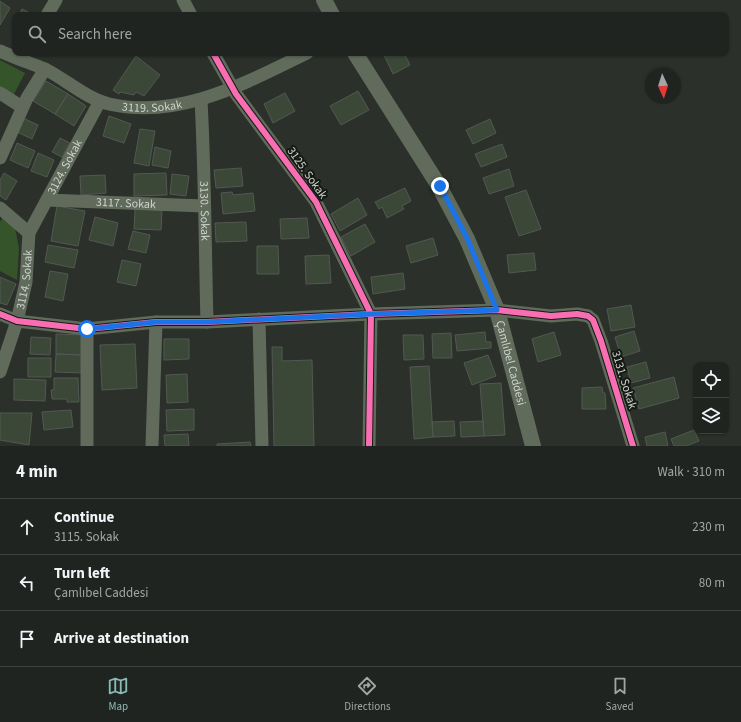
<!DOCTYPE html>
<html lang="en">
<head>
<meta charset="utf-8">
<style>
  :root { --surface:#202420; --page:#2d302d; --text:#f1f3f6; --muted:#a2a4a5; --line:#3d413e; --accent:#8bbbb9 }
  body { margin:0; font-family:"Source Sans 3",sans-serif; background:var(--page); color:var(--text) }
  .controls { position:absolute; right:12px; bottom:12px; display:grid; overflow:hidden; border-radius:8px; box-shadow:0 1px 3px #0004 }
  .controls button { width:36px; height:36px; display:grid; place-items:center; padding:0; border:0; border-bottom:1px solid var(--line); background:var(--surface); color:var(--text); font:20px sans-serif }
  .compass { position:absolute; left:645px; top:68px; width:36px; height:36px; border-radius:50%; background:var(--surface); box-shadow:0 1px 3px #0004; rotate:176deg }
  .stop { position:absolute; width:12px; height:12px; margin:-9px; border:3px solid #1a73e8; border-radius:50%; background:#fff }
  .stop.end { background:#1a73e8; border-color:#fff; box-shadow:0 1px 4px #0008 }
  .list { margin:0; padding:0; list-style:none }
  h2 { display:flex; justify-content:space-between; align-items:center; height:52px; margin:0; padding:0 16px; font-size:17px }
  h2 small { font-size:13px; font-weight:400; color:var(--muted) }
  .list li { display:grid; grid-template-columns:26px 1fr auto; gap:12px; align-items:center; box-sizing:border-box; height:56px; padding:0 16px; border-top:1px solid var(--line) }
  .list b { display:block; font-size:15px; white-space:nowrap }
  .list p { margin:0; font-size:13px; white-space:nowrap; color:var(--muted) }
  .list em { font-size:13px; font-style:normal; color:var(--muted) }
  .icon { flex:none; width:22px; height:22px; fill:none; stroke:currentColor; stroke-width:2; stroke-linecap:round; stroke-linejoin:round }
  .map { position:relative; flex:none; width:741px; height:446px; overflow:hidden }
  .search { position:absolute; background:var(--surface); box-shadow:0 1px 3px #0004; left:12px; right:12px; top:12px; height:44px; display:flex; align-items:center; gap:10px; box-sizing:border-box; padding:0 14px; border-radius:8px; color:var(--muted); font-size:15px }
  .sheet { height:220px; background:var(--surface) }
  nav { display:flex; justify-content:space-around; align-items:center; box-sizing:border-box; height:56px; border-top:1px solid var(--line); background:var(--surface); font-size:11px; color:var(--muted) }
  nav a { display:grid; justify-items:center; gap:2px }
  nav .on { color:var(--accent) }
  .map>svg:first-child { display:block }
  .green { fill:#35542a }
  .building { fill:#3b4737; stroke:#535852 }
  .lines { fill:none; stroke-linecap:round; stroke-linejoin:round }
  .minor { stroke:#606b5c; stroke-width:13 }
  .tertiary { stroke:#606b5c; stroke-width:16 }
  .cycleway-casing { stroke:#151a14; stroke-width:8 }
  .cycleway { stroke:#f96db3; stroke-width:6 }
  .route { stroke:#1a73e8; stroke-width:5 }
  .labels { text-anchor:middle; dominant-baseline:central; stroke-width:4; stroke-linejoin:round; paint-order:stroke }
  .street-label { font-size:12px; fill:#cdd4cc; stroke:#151a14 }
</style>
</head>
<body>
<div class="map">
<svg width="741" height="446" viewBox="0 0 741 446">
  <rect width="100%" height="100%" fill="#2b302a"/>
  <path class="green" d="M0,60L25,73L12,98L0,90Z
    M3,217L15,228L19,248L17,280L0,271V222Z"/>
  <path class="building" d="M0,1L10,8L0,25Z
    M22,9L34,15H19Z
    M383,53H404L410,65L393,74Z
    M136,56L160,75L144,96L136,92L134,95L120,92L119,94L113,90Z
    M46,81L68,94L55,114L33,101Z
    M358,91L369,110L341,125L330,106Z
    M285,93L295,111L273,123L264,104Z
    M68,94L86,106L74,126L55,114Z
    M109,116L131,124L124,143L103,136Z
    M23,118L38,125L32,139L17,132Z
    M490,119L496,133L473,144L466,130Z
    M140,129L155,131L149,166L134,163Z
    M60,138L70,143L62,157L52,152Z
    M17,143L35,151L28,168L10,160Z
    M502,144L507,157L481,167L475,154Z
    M155,147L171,151L168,168L152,165Z
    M38,153L54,160L47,177L31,171Z
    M241,168L243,186L216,188L214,170Z
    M509,169L514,186L489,194L483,178Z
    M4,173L17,181L6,200L0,196V180Z
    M166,173L167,195L134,196V174Z
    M172,174L189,176L186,196L170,194Z
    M105,175L106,193L81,195L80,176Z
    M405,188L411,201L402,206L404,209L387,218L382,207L379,209L375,202Z
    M526,190L541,229L519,236L505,197Z
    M232,192L233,195L253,193L255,211L223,214L221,193Z
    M358,198L367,215L340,231L331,214Z
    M57,206L85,211L78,246L51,241Z
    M135,209L162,210L161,230L134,229Z
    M95,217L118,223L113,246L89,240Z
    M307,218L309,238L281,239L280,219Z
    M246,222L247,241L216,242L215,223Z
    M365,224L375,242L351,256L341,237Z
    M133,231L150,235L146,253L128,249Z
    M433,238L438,255L411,263L406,246Z
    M48,245L78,250L74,268L45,262Z
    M257,246H278L279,274H257Z
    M534,253L536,270L509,273L507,255Z
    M329,255L331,283L306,284L305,256Z
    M122,260L141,264L136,286L117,282Z
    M50,271L68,274L63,301L45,297Z
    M403,273L405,289L373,294L371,277Z
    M0,277L16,284L7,305L0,303Z
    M631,305L635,327L611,331L607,309Z
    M634,331L640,351L621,357L615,337Z
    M485,332L486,342H491V348L457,351L455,335Z
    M554,332L561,355L538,362L532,339Z
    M451,333L452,358H433L432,334Z
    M56,334L84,335L83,355L56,354Z
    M403,335H423L424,359L404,360Z
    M31,337L51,338L50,355L30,354Z
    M164,339H189V359L164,360Z
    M135,344L137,388L102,390L100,345Z
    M272,347H282V361L312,360L314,446H274Z
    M56,354L83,355V373L55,372Z
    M488,355L496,376L472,385L464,363Z
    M28,358H51V377H28Z
    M646,362L650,378L631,383L627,367Z
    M429,366L433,437L414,439L410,367Z
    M187,374L188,402L167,403L166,375Z
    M674,377L679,398L639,409L633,388Z
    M54,378H78L79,402H67V399H52L51,390H54Z
    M14,379L46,380L45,401L14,400Z
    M501,383L505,435L484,436L480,384Z
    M602,387L603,393H605L606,409H582V388Z
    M194,409V430L167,431L166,410Z
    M71,410L73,427L44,430L42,412Z
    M0,413H32L29,445L0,440Z
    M454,421L455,436L433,437L432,422Z
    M483,421L484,436L461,437L460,422Z
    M694,430L699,441L686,446H674L671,439Z
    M665,432L668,446H647L645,437Z
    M188,434L189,446H165L164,435Z
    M250,442L251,446H217V444Z"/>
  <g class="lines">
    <g class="minor">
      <path d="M183,0L191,15"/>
      <path d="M47,15L56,0"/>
      <path id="s1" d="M0,51C15,58 30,63 45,69C65,79 87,99 109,104C180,120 245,83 307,53"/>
      <path d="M213,53L236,94L316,202L371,314L369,446"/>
      <path d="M0,93L22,107"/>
      <path id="s2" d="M201,100C205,174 205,248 207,322"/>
      <path d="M0,158L27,98L45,69"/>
      <path id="s3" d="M47,200L204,206"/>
      <path d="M0,208L29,233"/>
      <path d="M0,314L17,321L87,329L156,322H207L371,314L497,310L551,316L577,314L588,316L593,320L601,341L633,446"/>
      <path d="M259,319L262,446"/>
      <path id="s4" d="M0,372L17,321L26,282L29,233L100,101"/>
      <path d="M87,446V329"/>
      <path d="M152,446L156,322"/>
    </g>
    <g class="tertiary">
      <path d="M324,0L332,15"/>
      <path id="s5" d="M355,53L439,186L467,239L497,310L533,446"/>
    </g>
    <g class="cycleway-casing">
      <path id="cycleway" d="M213,53L236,94L316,202L371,314L369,446
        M0,314L17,321L87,329L156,322H207L371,314L497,310L551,316L577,314L588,316L593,320L601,341L633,446"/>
    </g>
    <use href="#cycleway" class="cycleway"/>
  </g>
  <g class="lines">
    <path class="route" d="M87,329L156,322H207L371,314L497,310L467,238L440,186"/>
  </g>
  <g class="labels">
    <g class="street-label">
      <text stroke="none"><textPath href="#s1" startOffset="165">3119. Sokak</textPath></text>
      <text stroke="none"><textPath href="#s4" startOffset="218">3124. Sokak</textPath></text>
      <text transform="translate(307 173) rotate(55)">3125. Sokak</text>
      <text stroke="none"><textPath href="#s3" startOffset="79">3117. Sokak</textPath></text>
      <text stroke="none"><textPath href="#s2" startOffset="111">3130. Sokak</textPath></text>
      <text stroke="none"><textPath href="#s4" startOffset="96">3114. Sokak</textPath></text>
      <text stroke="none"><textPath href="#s5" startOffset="349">Çamlıbel Caddesi</textPath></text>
      <text transform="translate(624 380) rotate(73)">3131. Sokak</text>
    </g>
  </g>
</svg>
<div class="controls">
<button><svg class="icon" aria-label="locate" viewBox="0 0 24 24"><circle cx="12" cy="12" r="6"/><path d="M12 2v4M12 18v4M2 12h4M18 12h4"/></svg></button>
<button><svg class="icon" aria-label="layers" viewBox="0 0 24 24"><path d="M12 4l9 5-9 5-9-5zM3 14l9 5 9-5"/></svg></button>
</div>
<svg class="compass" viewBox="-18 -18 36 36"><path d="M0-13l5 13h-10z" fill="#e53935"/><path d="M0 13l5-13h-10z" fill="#a2a4a5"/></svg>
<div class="stop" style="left:87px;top:329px"></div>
<div class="stop end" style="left:440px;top:186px"></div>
<div class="search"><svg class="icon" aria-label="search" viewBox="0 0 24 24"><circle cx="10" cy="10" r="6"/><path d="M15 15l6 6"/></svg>Search here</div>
</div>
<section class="sheet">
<h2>4 min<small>Walk · 310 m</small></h2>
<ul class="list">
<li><svg class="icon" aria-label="ahead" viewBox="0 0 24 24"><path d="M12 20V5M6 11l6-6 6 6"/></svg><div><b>Continue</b><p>3115. Sokak</p></div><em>230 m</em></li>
<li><svg class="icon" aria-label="left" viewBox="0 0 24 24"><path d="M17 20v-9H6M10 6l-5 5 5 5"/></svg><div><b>Turn left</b><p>Çamlıbel Caddesi</p></div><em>80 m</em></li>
<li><svg class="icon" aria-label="arrive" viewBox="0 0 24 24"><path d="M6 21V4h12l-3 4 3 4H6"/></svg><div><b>Arrive at destination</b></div></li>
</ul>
</section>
<nav>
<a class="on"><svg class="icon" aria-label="map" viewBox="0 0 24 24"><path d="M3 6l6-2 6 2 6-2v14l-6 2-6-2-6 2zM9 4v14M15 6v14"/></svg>Map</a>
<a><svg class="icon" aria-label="directions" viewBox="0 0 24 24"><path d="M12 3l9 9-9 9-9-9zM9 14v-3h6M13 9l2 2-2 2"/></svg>Directions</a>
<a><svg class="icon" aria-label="saved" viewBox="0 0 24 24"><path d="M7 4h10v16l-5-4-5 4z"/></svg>Saved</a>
</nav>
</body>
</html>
